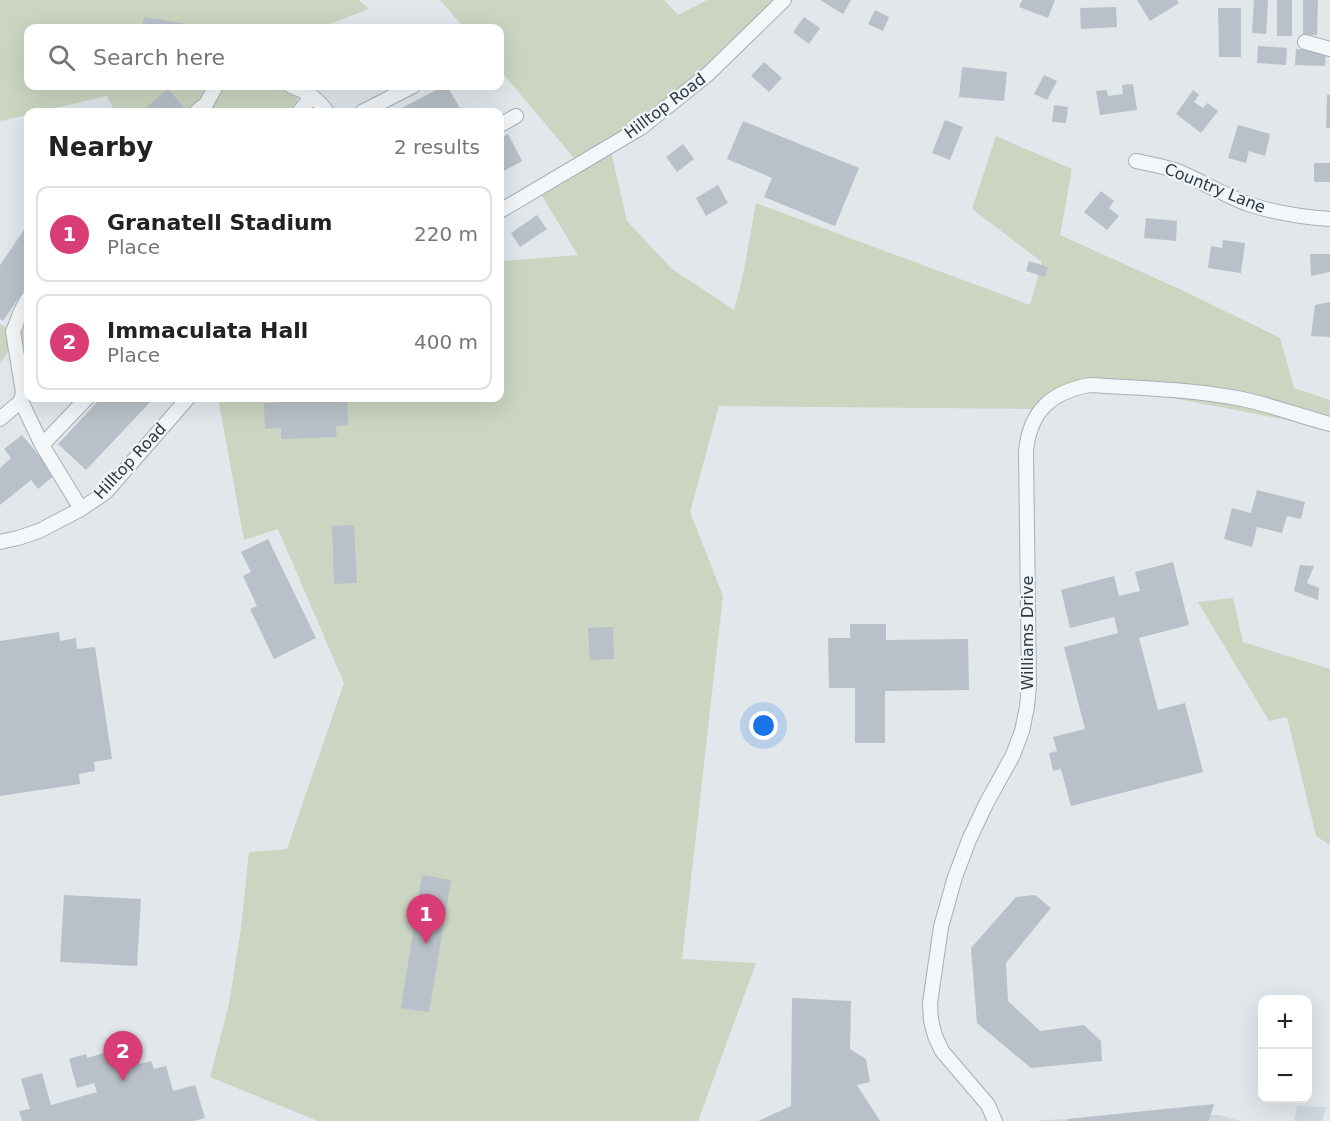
<!DOCTYPE html>
<html lang="en">
<head>
<meta charset="utf-8">
<style>
  :root { --surface:#fff; --page:#f6f6f6; --text:#222; --muted:#767676; --line:#e0e0e0; --accent:#d93d76 }
  body { margin:0; font-family:"DejaVu Sans",sans-serif; background:var(--page); color:var(--text) }
  .controls { position:absolute; right:18px; bottom:18px; display:grid; overflow:hidden; border-radius:12px; box-shadow:0 6px 24px #0002 }
  .controls button { width:54px; height:54px; display:grid; place-items:center; padding:0; border:0; border-bottom:2px solid var(--line); background:var(--surface); color:var(--text); font:30px sans-serif }
  .you { position:absolute; left:764px; top:726px; width:21px; height:21px; margin:-15px; border:4px solid #fff; border-radius:50%; background:#1a73e8; box-shadow:0 0 0 9px #1a73e833 }
  .badge { display:grid; place-items:center; width:39px; height:39px; border-radius:50%; background:var(--accent); color:#fff; font-size:20px; font-weight:700 }
  .pin { position:absolute; translate:-50% -50px; filter:drop-shadow(0 2px 3px #0008) }
  .pin::after { content:''; position:absolute; top:32px; width:21px; height:18px; background:inherit; clip-path:polygon(0 0,100% 0,50% 100%) }
  .list { margin:0; padding:0; list-style:none }
  h2 { display:flex; justify-content:space-between; align-items:center; height:78px; margin:0; padding:0 24px; font-size:26px }
  h2 small { font-size:20px; font-weight:400; color:var(--muted) }
  .list li { display:grid; grid-template-columns:39px 1fr auto; gap:18px; align-items:center; box-sizing:border-box; height:96px; margin:0 12px 12px; padding:0 12px; border:2px solid var(--line); border-radius:12px }
  .list b { display:block; font-size:22px; white-space:nowrap }
  .list p { margin:0; font-size:20px; white-space:nowrap; color:var(--muted) }
  .list em { font-size:20px; font-style:normal; color:var(--muted) }
  .icon { flex:none; width:33px; height:33px; fill:none; stroke:currentColor; stroke-width:2; stroke-linecap:round; stroke-linejoin:round }
  .map { position:relative; flex:none; width:1330px; height:1121px; overflow:hidden }
  .search { position:absolute; background:var(--surface); box-shadow:0 6px 24px #0002; left:24px; top:24px; width:480px; height:66px; display:flex; align-items:center; gap:15px; box-sizing:border-box; padding:0 21px; border-radius:12px; color:var(--muted); font-size:22px }
  .panel { position:absolute; background:var(--surface); box-shadow:0 6px 24px #0002; left:24px; top:108px; width:480px; height:294px; border-radius:12px }
  .map>svg:first-child { display:block }
  .built { fill:#cfd7dd }
  .green { fill:#cbd5c1 }
  .building { fill:#b8c1c9 }
  .lines { fill:none; stroke-linecap:round; stroke-linejoin:round }
  .minor-casing { stroke:#a6afb6; stroke-width:16 }
  .minor { stroke:#f4f7f9; stroke-width:14 }
  .labels { text-anchor:middle; dominant-baseline:central; stroke-width:4.5; stroke-linejoin:round; paint-order:stroke }
  .street-label { font-size:16px; fill:#283844; stroke:#f1f5f8 }
</style>
</head>
<body>
<div class="map">
<svg width="1330" height="1121" viewBox="0 0 1330 1121">
  <rect width="100%" height="100%" fill="#e1e7eb"/>
  <path class="built" d="M1297,1106L1326,1107L1322,1121H1294Z
    M1219,1115L1240,1121H1041V1120Z"/>
  <path class="green" d="M0,0H359L369,9L320,28H28V86H300L294,112H115L107,96L38,112H28V115L0,121Z
    M440,0H664L678,15L707,0H784L610,147L627,221L672,269L734,310L743,275L756,203L1030,305L1042,262L972,209L996,136L1072,169L1060,235L1188,293L1280,338L1294,388L1330,400L1329,428L1099,384L1035,409L719,406L690,512L723,596L682,959L756,963L698,1121H318L210,1077L229,1004L241,928L249,852L287,849L344,683L278,529L244,540L218,398H500V261L578,255L540,193L580,165L500,70V28H464Z
    M28,313V350L8,352L0,364V324L12,330Z
    M1233,598L1243,642L1330,669V845L1316,836L1287,717L1269,721L1198,602Z"/>
  <path class="building" d="M820,0H851L843,14Z
    M1022,0H1055L1048,18L1019,7Z
    M1137,0H1177L1179,3L1150,21Z
    M1254,0H1268L1266,34L1252,33Z
    M1277,0H1292V36H1277Z
    M1303,0H1318L1317,35H1303Z
    M1116,7L1117,27L1081,29L1080,8Z
    M1218,8H1241V57H1219Z
    M875,10L889,17L883,31L868,24Z
    M144,17L206,27V28H142Z
    M804,17L820,28L809,44L793,32Z
    M1258,46L1287,48L1286,65L1257,63Z
    M1296,49L1326,51L1325,66L1295,65Z
    M764,62L782,78L769,92L751,76Z
    M962,67L1007,72L1004,101L959,97Z
    M1044,75L1057,81L1047,100L1034,94Z
    M1133,84L1137,110L1100,115L1096,91L1107,90L1108,96L1123,94L1122,85Z
    M444,86H447L461,110L455,112H394Z
    M168,89L188,112H141Z
    M1193,90L1199,95L1194,102L1203,108L1207,103L1218,111L1201,133L1176,114Z
    M1327,95H1330V128H1326Z
    M1054,105L1068,107L1066,123L1052,122Z
    M945,120L963,127L950,160L932,153Z
    M743,121L859,168L835,226L764,197L772,178L727,159Z
    M1238,125L1270,134L1265,156L1249,151L1246,163L1228,158Z
    M508,134L522,161L500,173V138Z
    M683,144L694,159L677,172L666,157Z
    M1314,163H1330V182H1314Z
    M718,185L728,203L706,216L696,198Z
    M1101,191L1114,201L1109,208L1119,216L1107,230L1084,212Z
    M537,215L547,229L520,247L511,233Z
    M1146,218L1177,221L1176,241L1144,238Z
    M28,224V284L3,321L0,319V265Z
    M1223,240L1245,243L1241,273L1208,268L1211,246L1222,248Z
    M1310,254H1330V272L1311,276Z
    M1029,261L1048,267L1045,277L1026,271Z
    M1330,302V337L1311,336L1315,305Z
    M101,398H154L86,470L58,444Z
    M277,398L347,399L348,425L336,426L337,437L281,439V428L265,429L264,403H278Z
    M22,435L55,475L38,489L31,480L0,505V468L11,458L4,449Z
    M1257,490L1305,502L1301,519L1287,516L1282,533L1257,527L1252,547L1224,539L1232,508L1251,513Z
    M354,525L357,583L334,584L332,526Z
    M268,539L316,638L274,659L250,609L257,606L243,576L251,572L241,552Z
    M1173,562L1189,625L1139,638L1158,710L1185,703L1203,772L1071,806L1061,769L1053,771L1049,753L1057,751L1053,737L1085,729L1064,647L1118,633L1114,617L1070,628L1061,590L1114,576L1119,596L1140,591L1135,572Z
    M1300,565L1314,566L1307,583L1319,588L1318,600L1294,591Z
    M850,624H886V640L968,639L969,690L885,691V743H855V688H829L828,638H850Z
    M613,627L614,659L590,660L588,628Z
    M59,632L60,641L76,638L77,649L95,647L112,759L94,762L95,771L79,774L80,784L0,796V641Z
    M422,875L451,880L429,1012L401,1008Z
    M64,895L141,899L137,966L60,962Z
    M1035,895L1051,908L1006,963L1008,1001L1040,1031L1084,1025L1101,1041L1102,1061L1031,1068L977,1023L971,948L1016,897Z
    M792,998L851,1001L850,1049L866,1059L870,1082L857,1085L880,1121H758L791,1106Z
    M135,1044L140,1064L151,1061L154,1069L166,1066L173,1091L195,1085L205,1118L194,1121H22L19,1111L30,1109L21,1079L42,1073L51,1105L97,1092L94,1083L77,1088L69,1059L86,1054L87,1058Z
    M1214,1104L1209,1121H1067V1119Z"/>
  <g class="lines">
    <g class="minor-casing">
      <path id="minor" d="M1305,42L1330,49
        M291,86C306,91 318,99 327,112
        M196,112L206,104L216,86
        M299,112L312,96
        M362,112L413,86
        M500,125L516,116
        M1136,161C1150,164 1164,166 1177,171C1201,181 1224,195 1248,204C1275,213 1302,217 1330,219
        M500,211L642,127L707,75L784,0
        M28,298L21,311L13,332L23,392L21,401L42,445L81,509
        M0,419L21,401
        M42,445L87,398
        M0,542L18,538L39,531L81,509L106,492L188,398
        M995,1121L988,1105L942,1051L935,1036L931,1020L930,1003L941,927L955,877L969,840L986,804L1013,755L1022,731L1027,707L1029,685L1026,451C1030,411 1051,392 1090,385C1139,388 1189,389 1237,398C1269,404 1299,416 1330,424"/>
    </g>
    <use href="#minor" class="minor"/>
  </g>
  <g class="labels">
    <g class="street-label">
      <text transform="translate(665 106) rotate(-37)">Hilltop Road</text>
      <text transform="translate(1215 188) rotate(22)">Country Lane</text>
      <text transform="translate(130 461) rotate(-47)">Hilltop Road</text>
      <text transform="translate(1027 633) rotate(-90)">Williams Drive</text>
    </g>
  </g>
</svg>
<div class="controls">
<button>+</button>
<button>−</button>
</div>
<div class="you"></div>
<div class="pin badge" style="left:426px;top:944px">1</div>
<div class="pin badge" style="left:123px;top:1081px">2</div>
<div class="search"><svg class="icon" aria-label="search" viewBox="0 0 24 24"><circle cx="10" cy="10" r="6"/><path d="M15 15l6 6"/></svg>Search here</div>
<section class="panel">
<h2>Nearby<small>2 results</small></h2>
<ul class="list">
<li><span class="badge">1</span><div><b>Granatell Stadium</b><p>Place</p></div><em>220 m</em></li>
<li><span class="badge">2</span><div><b>Immaculata Hall</b><p>Place</p></div><em>400 m</em></li>
</ul>
</section>
</div>
</body>
</html>
